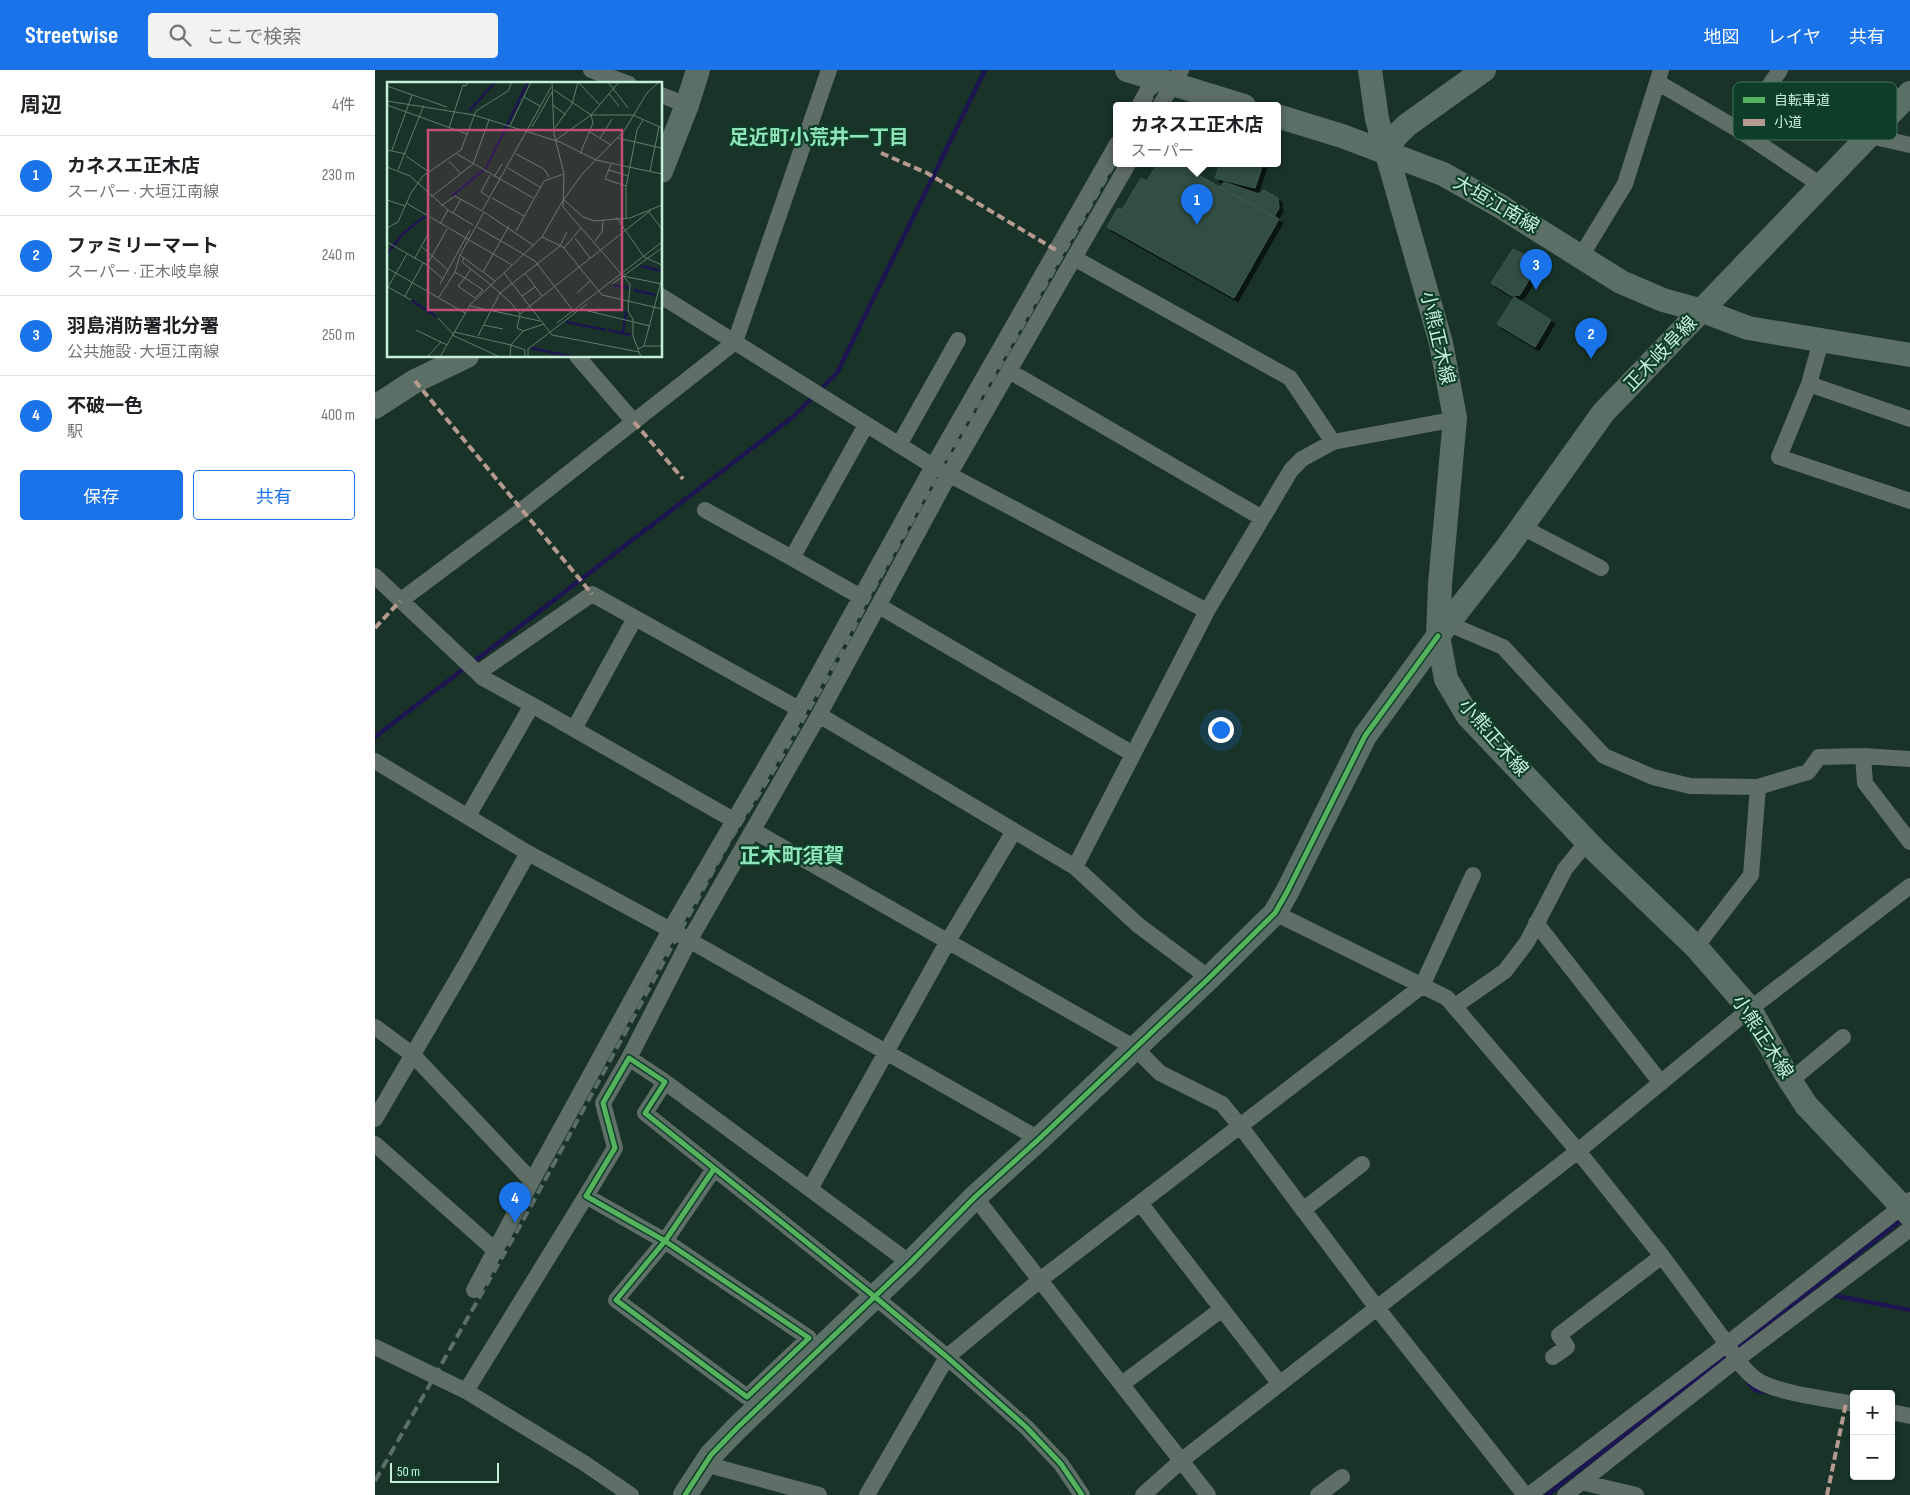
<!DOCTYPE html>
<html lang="ja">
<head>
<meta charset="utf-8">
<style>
  :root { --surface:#fff; --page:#f2f2f2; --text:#202124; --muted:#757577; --line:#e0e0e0; --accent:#1a73e8 }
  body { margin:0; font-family:"Sofia Sans Condensed","Noto Sans JP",sans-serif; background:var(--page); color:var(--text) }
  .controls { position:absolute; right:15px; bottom:15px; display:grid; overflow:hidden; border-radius:5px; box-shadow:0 1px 4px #0004 }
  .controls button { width:45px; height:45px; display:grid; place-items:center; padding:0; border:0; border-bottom:1px solid var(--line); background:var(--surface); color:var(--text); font:25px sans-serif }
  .scale { position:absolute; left:15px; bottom:12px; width:109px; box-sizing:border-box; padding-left:5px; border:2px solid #c6efd8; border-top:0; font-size:14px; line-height:18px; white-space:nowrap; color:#c6efd8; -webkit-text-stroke:4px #0e3e2a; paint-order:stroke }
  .you { position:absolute; left:845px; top:659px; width:18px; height:18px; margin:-12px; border:4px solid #fff; border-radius:50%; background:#1a73e8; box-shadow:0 0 0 8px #1a73e833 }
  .badge { display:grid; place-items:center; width:32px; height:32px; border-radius:50%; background:var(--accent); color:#fff; font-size:16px; font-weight:700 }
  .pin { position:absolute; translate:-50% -41px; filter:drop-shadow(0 1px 2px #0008) }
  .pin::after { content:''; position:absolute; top:26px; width:18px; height:15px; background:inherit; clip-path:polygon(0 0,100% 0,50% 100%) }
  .popup { position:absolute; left:738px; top:32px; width:168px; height:65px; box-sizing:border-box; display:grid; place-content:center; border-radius:5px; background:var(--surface); filter:drop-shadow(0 1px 4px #0005); font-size:16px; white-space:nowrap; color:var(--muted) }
  .popup b { font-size:19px; color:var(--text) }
  .popup::after { content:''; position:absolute; left:50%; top:100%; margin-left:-10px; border:10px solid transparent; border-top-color:var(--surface) }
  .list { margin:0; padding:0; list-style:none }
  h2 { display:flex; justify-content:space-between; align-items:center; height:65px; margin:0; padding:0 20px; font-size:21px }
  h2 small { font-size:16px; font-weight:400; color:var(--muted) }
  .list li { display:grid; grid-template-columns:32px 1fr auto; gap:15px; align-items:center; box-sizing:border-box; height:80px; padding:0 20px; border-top:1px solid var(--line) }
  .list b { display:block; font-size:19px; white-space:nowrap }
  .list p { margin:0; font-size:16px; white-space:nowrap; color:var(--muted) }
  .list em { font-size:16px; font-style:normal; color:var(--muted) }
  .actions { display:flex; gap:10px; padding:15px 20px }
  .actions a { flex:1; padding:11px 0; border:1px solid var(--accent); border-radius:5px; text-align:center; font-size:18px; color:var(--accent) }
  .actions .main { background:var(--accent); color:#fff }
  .icon { flex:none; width:28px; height:28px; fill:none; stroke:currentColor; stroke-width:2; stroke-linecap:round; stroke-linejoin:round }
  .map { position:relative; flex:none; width:1535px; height:1425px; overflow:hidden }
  header { display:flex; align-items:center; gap:30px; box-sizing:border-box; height:70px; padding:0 25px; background:var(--accent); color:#fff }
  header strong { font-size:24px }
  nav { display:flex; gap:28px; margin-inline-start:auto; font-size:18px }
  .search { width:350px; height:45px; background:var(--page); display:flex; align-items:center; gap:12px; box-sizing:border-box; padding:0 18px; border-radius:5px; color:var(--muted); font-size:19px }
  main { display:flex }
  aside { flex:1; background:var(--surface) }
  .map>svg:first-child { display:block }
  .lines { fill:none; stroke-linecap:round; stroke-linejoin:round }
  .stream { stroke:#1c1551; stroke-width:4.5 }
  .building { fill:#324e42; stroke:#3b594c; filter:url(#shadow) }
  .street { stroke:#5f6e66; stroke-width:16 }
  .secondary { stroke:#5c6f66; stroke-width:24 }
  .rail { stroke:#5c6f66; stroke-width:4; stroke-dasharray:10 5; stroke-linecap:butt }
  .quiet { stroke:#b69a8f; stroke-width:4; stroke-dasharray:8 4; stroke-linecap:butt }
  .cycleway-casing { stroke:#0e3e2a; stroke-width:8 }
  .cycleway { stroke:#56b35d; stroke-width:5 }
  .labels { text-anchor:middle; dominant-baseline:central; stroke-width:4.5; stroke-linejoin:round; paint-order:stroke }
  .street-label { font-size:19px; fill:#c6efd8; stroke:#0e3e2a }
  .neighbourhood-label { font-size:20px; font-weight:bold; fill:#8ee5b8; stroke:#0e3e2a }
  .quarter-label { font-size:21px; font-weight:bold; fill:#8ee5b8; stroke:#0e3e2a }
  .inset-river { fill:none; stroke:#1c1551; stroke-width:2.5 }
  .inset-road { fill:none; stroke:#5e7e6e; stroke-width:1 }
  .view { fill:#c34e7a; fill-opacity:0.15; stroke:#c34e7a; stroke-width:2.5 }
  .inset-edge { fill:none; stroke:#c6efd8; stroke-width:2.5 }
  .key { fill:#0e3e2a; stroke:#45735e; stroke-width:1 }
  .key-label { font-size:14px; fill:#c6efd8 }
</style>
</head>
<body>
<header>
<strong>Streetwise</strong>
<div class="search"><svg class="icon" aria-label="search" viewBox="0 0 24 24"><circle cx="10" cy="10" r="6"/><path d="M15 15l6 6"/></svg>ここで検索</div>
<nav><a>地図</a><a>レイヤ</a><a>共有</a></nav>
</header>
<main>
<aside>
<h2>周辺<small>4件</small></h2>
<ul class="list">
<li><span class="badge">1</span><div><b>カネスエ正木店</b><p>スーパー · 大垣江南線</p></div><em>230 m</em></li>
<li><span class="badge">2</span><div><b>ファミリーマート</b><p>スーパー · 正木岐阜線</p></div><em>240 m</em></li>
<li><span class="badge">3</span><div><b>羽島消防署北分署</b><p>公共施設 · 大垣江南線</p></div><em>250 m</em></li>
<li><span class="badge">4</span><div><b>不破一色</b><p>駅</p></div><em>400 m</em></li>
</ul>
<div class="actions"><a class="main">保存</a><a>共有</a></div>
</aside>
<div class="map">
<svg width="1535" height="1425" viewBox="0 0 1535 1425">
  <defs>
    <filter id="shadow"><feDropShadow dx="4" dy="4" stdDeviation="0" flood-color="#0009"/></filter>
  </defs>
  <rect width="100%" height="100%" fill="#193328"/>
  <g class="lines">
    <path class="stream" d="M97,593L419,346L462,303L610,0
      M0,667L91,597
      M1457,1225L1535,1240
      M1361,1278L1524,1152
      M1373,1312L1380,1320L1391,1322
      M1172,1425L1352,1285"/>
  </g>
  <path class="building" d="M782,94H803L904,149L859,228L732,157L743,138L747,140L766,108L772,111Z
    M845,94H888L880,118L840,108Z
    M849,112L883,124L889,120L903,128L904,138L899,147L845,117Z
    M1138,179L1150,185L1147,192L1160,200L1145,225L1137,226L1116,213Z
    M1139,227L1176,250L1160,277L1122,254Z"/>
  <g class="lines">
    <path class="street" d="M216,0L254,14
      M1282,12L1364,60L1447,116
      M286,25L312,35
      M764,36L784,0
      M785,36L806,0
      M1364,60L1405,0
      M1495,66L1535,75
      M1206,186L1250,114L1286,0
      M699,188L915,308L958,372
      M286,226L558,396L832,541
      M1446,271L1434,314L1404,387L1535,431
      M202,286L259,352
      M634,301L887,448
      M1434,314L1535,349
      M524,375L583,270
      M330,440L417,488
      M1147,457L1226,498
      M0,506L108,608L157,635
      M486,527L417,488L491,355
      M25,531L148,439L360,272L454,0
      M504,536L758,684
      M1074,554L1128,577L1229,686L1278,707L1315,716L1383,717L1433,702L1444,687L1488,686L1535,689
      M103,603L217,524L424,639L558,396L742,74
      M444,645L574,405L753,94
      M199,659L260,548
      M1488,686L1490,713L1535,772
      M0,691L153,783L305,865L664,1069
      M93,746L157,635L360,751
      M386,765L760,978L785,1003L847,1034L866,1057L1002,1238L1150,1425
      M700,797L832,541L916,400L927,389L958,372L1071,351L1080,348
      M900,843L1072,928L1203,1081L1287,1186L1352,1274C1359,1286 1367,1298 1378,1307C1396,1323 1454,1329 1479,1334
      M1161,853L1286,1013
      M1321,877L1376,805L1383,717
      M1080,936L1130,901L1152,872L1190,799L1212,772
      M0,957L38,985L157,1111L295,860L424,639
      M254,988L314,871L444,645L700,797L763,855L834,908
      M1415,1011L1468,967
      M290,1012L535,1193
      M0,1049L91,894L153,783
      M0,1074L120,1180
      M339,1099L290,1171L241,1230L372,1327L434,1268L290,1171L211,1126L240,1078L228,1033L254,988L290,1012L270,1043L500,1227L572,1287L651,1357L686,1394L707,1425
      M435,1119L573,871L639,761
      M600,1127L833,1425
      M765,1133L905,1314
      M928,1140L987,1094
      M99,1220L157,1111
      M0,1277L91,1321L209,1393L256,1425
      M1178,1287L1192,1277L1184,1265L1287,1186
      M747,1314L847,1239
      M91,1321L211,1126
      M1516,1342L1535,1346
      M330,1394L444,1425
      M1206,1412L1261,1425
      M492,1425L572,1287L665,1210L1047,916L1098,805
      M768,1425L807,1390L1203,1081L1375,939L1535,816
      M943,1425L967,1407
      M1154,1425L1352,1274L1535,1130
      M1190,1425L1361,1290L1535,1159"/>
    <path class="secondary" d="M752,0L869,36
      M995,0L1002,49L1066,273L1080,348L1065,514L1063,566L1071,609L1093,646L1221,781L1321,877L1375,939L1411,1004L1431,1035L1535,1145
      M902,46L967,66L1068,104L1125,136L1246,212L1288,230L1328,241L1373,258L1535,285
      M1011,82L1020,67L1032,55L1109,0
      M286,101L312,35L323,0
      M0,337L40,311L92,286
      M310,1425L336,1385L362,1358L535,1193L600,1127L664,1069L834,908L900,843L912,822L990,666L1063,566L1131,479L1228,343L1535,23"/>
    <path class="rail" d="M772,36L793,0
      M0,1411L145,1156L355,770L401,697L466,584L497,522L742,89"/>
    <path class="quiet" d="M506,83L552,103L681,180
      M40,311L217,524
      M259,352L308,409
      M0,558L25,531
      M1452,1425L1471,1333"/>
    <g class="cycleway-casing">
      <path id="cycleway" d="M339,1099L290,1171L241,1230L372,1327L434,1268L290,1171L211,1126L240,1078L228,1033L254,988L290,1012L270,1043L500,1227L572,1287L651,1357L686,1394L707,1425
        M310,1425L336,1385L362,1358L535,1193L600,1127L664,1069L834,908L900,843L912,822L990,666L1063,566"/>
    </g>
    <use href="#cycleway" class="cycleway"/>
  </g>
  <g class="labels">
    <g class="street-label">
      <text transform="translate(1121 135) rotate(30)">大垣江南線</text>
      <text transform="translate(1062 268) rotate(77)">小熊正木線</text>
      <text transform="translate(1286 284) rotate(-46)">正木岐阜線</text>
      <text transform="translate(1118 668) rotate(49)">小熊正木線</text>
      <text transform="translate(1387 967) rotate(57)">小熊正木線</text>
    </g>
    <g class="neighbourhood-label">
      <text x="444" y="68">足近町小荒井一丁目</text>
    </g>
    <g class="quarter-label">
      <text x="417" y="786">正木町須賀</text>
    </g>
  </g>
  <g transform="translate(12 12)">
    <rect width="275" height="275" fill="#193328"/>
    <path class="inset-river" d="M82,29L108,0M65,114L99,86L141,0M0,172L16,152L38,134M254,184L275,189M226,203L242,206M247,208L268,213M25,219L49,234M179,240L219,248M221,248L244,253M236,250L239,229M144,266L187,275"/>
    <path class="inset-road" d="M165,0L167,52L177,92L176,125L243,202L241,229L246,237V254L254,275M191,0L213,23M221,0L241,26M0,4L60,25M167,8L204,33H246L275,46M222,12L232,24M137,15L153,24M0,19L87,33L173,60L209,78M0,23L80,52M166,23L179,33M123,44L144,0M145,45L165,10M62,46L76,3L79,4L81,0M167,47L185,22L191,0M203,50L224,63M213,56L225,37M230,56L275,66M169,58L204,33L232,0M0,68L19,72M5,68L25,13M70,72L146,116M129,72L157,87L162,95M193,72L206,41L204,33M19,74L42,90M209,78L275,92M62,79L74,92M224,82L218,97L239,104M0,85L23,94L61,128M121,86L153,105M11,88L37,23M222,88L241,94M263,89L272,45M107,95L115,82M44,115L86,82L102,38M102,115L94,110L103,93M105,116L137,134M0,118L18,124M177,118L196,135L207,139L243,136L275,123M175,120L196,91L237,49L260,11L272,0M19,121L125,183M54,124L68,114L95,129L164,5M262,130L275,147M66,131L74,117M229,135L257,175L275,183M239,136V105L250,48L256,38M53,142L61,128L86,143M90,145L148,179L188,231L141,267V275M0,146L11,140L24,111L36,94L74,68L89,29L121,9L125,0M129,149L157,99L177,92M155,155L176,165L215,213L275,227M188,156L203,176M208,159L215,150L216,139M0,160L40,183L60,147M35,165L61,188L83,148M177,166L194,146M20,172L1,205L24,218M73,173L97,130L146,163M28,176L40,154M77,176L108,199M40,183L56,197M0,186L78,231M84,187L78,196L71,204L88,216L96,208L78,196L68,190L73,173L77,176L75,180L104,203L123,220L133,232M96,190L122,144M117,191L165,253L252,270M138,191L155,214M236,194L275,202M53,202L61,188M225,202L275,166M190,211L204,198M18,214L36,181M135,214L148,205M52,215L68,190M83,224L153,239M193,227L263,244M188,231L200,222M51,236L66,252M170,241L275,160M96,243L116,247M29,248L60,263M136,249L130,246L133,232L264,128M67,250L124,263L138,268V275M65,253L113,275M91,254L113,211L173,164L180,150M257,264L275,196M251,267L257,264H275M40,275L54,260M53,275L83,223L155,155L175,120M123,275L124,263L136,249L157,242"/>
    <path class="view" d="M41,48H235V228H41Z"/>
    <rect width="275" height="275" class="inset-edge"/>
  </g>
  <rect x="1358" y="12" width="164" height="58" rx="8" class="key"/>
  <rect x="1368" y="27" width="22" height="6" fill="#56b35d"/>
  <rect x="1368" y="49" width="22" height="7" fill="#b69a8f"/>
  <g class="key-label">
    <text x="1399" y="35">自転車道</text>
    <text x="1399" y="57">小道</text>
  </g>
</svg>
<div class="controls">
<button>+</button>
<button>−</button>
</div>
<div class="scale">50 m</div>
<div class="you"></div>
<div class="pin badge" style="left:822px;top:155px">1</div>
<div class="popup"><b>カネスエ正木店</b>スーパー</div>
<div class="pin badge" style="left:1216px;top:289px">2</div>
<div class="pin badge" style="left:1161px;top:220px">3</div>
<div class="pin badge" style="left:140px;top:1153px">4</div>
</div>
</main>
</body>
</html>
